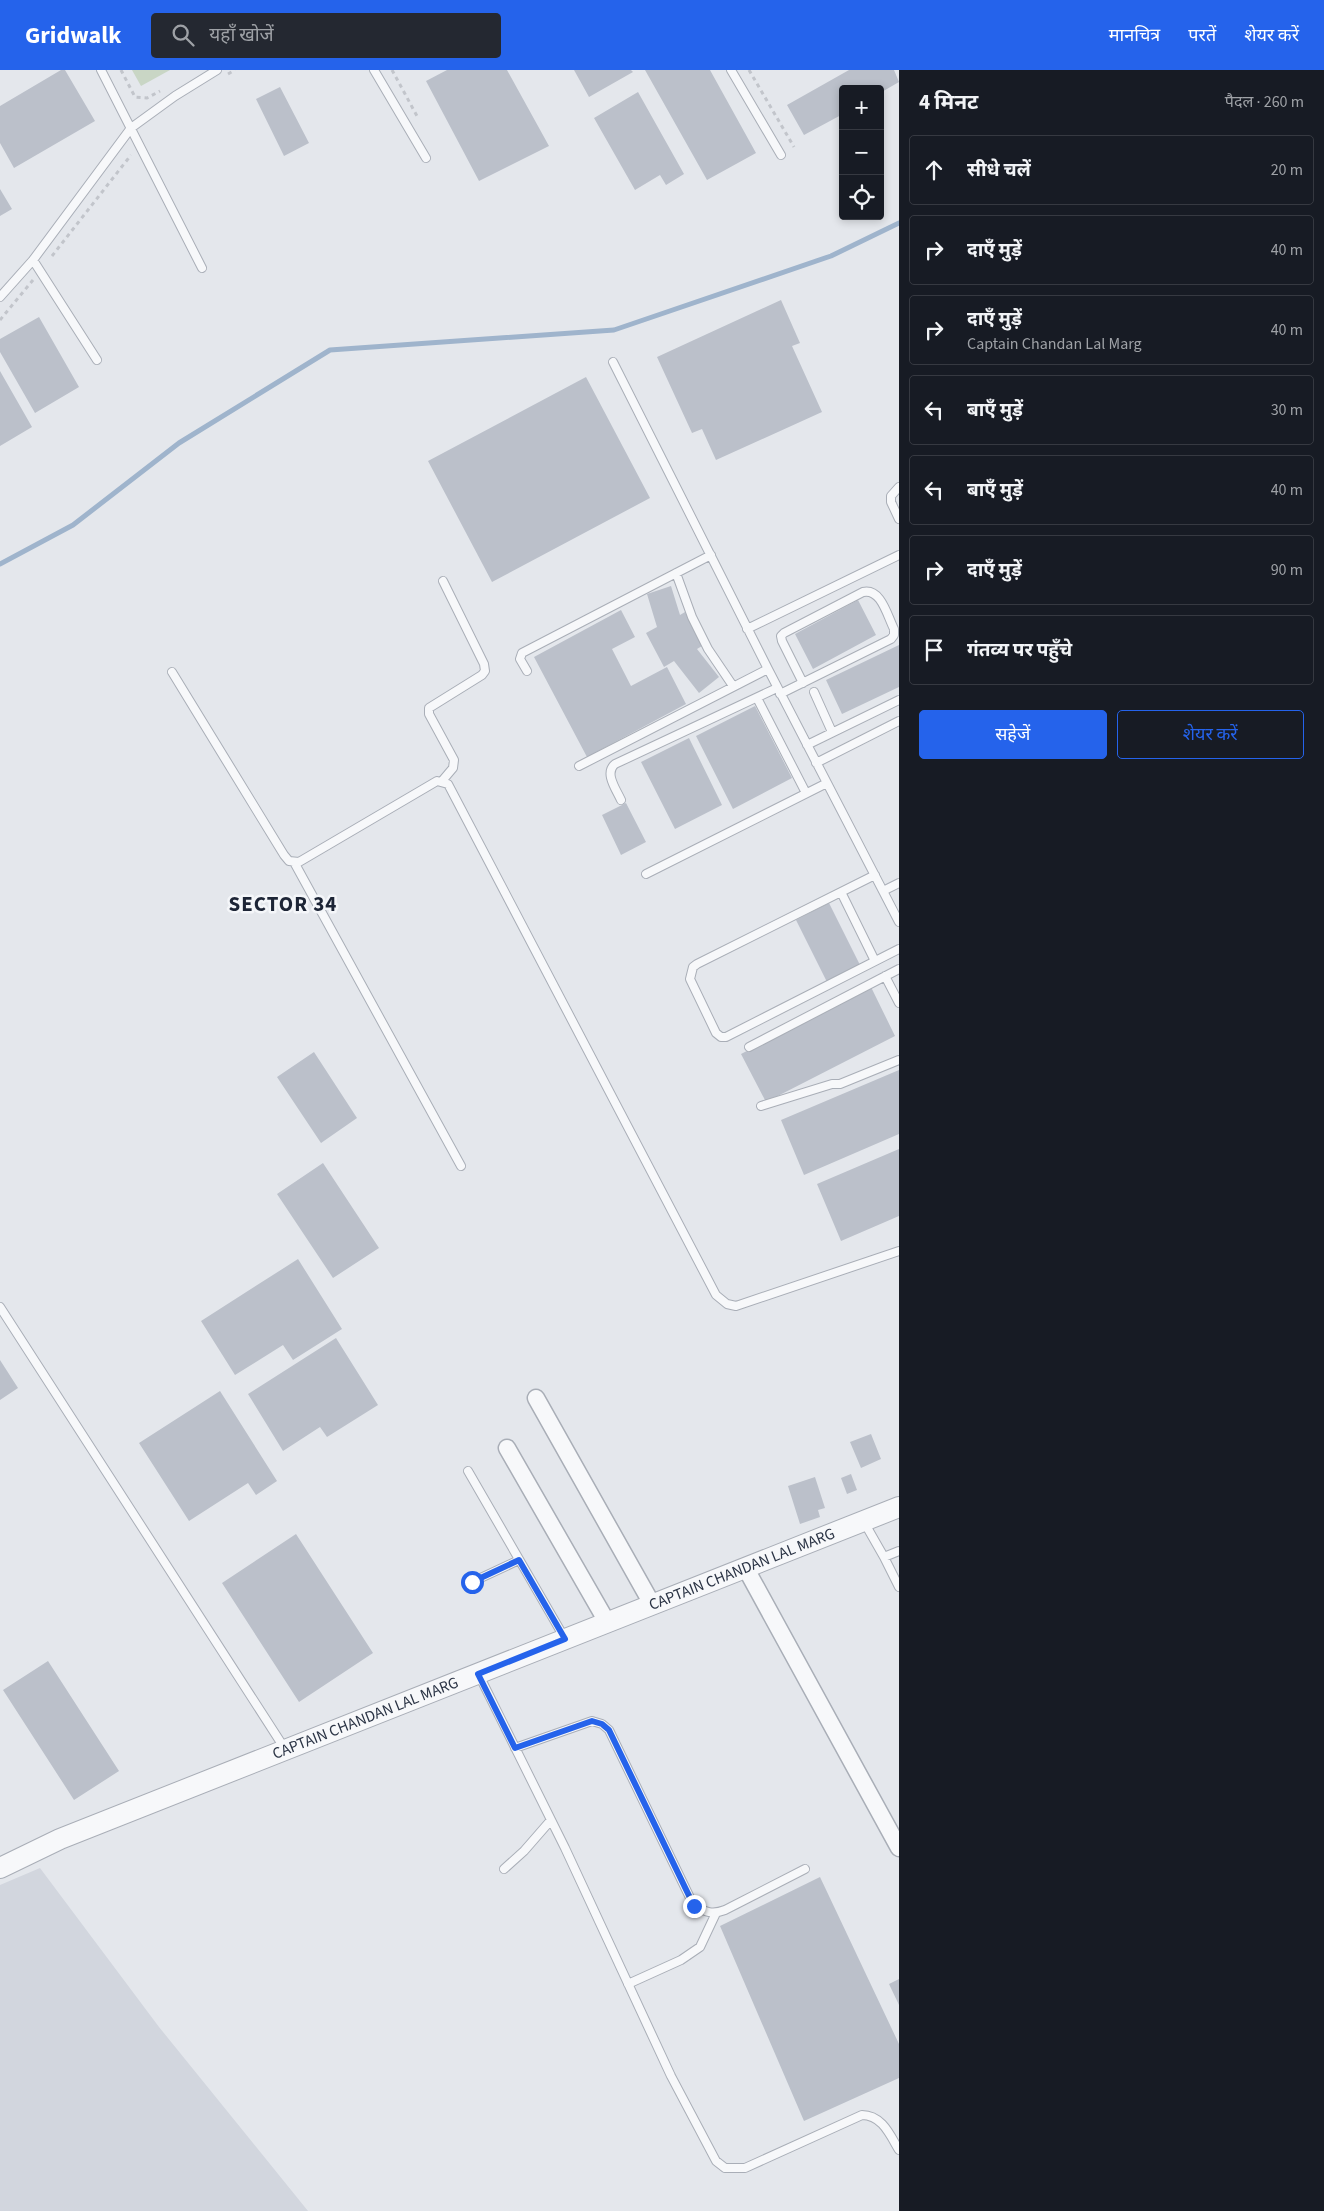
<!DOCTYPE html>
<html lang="hi">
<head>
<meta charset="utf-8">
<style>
  :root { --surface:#171b24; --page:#242831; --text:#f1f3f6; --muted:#9ea1a6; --line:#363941; --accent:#2563eb }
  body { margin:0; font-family:"Source Sans 3","Noto Sans Devanagari",sans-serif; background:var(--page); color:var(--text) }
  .controls { position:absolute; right:15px; top:15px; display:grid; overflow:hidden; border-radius:5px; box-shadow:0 2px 8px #0003 }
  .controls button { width:45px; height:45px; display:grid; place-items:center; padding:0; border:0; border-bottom:1px solid var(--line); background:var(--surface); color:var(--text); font:25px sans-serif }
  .stop { position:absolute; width:15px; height:15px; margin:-11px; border:4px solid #2563eb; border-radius:50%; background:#fff }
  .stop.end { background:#2563eb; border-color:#fff; box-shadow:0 1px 5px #0008 }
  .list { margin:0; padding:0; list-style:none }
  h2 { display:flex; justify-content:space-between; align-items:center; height:65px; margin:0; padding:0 20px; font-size:21px }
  h2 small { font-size:16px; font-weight:400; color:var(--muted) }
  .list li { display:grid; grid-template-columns:32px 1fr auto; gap:15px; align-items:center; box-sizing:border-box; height:70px; margin:0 10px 10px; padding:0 10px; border:1px solid var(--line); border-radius:5px }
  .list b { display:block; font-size:19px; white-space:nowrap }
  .list p { margin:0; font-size:16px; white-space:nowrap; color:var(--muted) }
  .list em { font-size:16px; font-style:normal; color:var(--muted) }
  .actions { display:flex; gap:10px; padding:15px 20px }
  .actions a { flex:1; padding:11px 0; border:1px solid var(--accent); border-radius:5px; text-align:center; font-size:18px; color:var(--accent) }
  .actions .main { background:var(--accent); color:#fff }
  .icon { flex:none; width:28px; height:28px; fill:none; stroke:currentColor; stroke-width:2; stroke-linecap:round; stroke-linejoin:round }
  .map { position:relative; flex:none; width:899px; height:2141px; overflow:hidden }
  header { display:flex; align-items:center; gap:30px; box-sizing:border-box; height:70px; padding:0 25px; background:var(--accent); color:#fff }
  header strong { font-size:24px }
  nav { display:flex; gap:28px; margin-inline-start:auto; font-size:18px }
  .search { width:350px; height:45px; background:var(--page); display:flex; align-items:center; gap:12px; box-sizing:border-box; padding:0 18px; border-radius:5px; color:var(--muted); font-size:19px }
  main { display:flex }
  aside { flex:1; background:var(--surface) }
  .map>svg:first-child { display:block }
  .built { fill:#d2d6de }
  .green { fill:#c9d6c5 }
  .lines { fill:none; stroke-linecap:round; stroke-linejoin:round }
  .stream { stroke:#9fb4cc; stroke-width:5 }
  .building { fill:#bbc0ca }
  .service-casing { stroke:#a9aeb7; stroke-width:10 }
  .minor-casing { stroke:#a9aeb7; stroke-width:19 }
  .tertiary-casing { stroke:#a9aeb7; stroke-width:22 }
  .path { stroke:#c2c5cb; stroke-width:3; stroke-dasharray:4 4; stroke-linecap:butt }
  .service { stroke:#f7f8fa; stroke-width:8 }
  .minor { stroke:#f7f8fa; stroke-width:16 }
  .tertiary { stroke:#f7f8fa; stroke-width:20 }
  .route { stroke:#2563eb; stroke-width:6 }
  .labels { text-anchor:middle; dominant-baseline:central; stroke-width:5; stroke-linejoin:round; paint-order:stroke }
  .street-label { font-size:16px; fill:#2b3445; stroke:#f4f6f9 }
  .district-label { font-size:21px; font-weight:bold; letter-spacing:1px; fill:#1d2536; stroke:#f4f6f9 }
</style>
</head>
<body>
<header>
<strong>Gridwalk</strong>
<div class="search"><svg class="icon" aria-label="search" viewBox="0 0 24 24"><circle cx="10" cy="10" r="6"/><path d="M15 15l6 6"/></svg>यहाँ खोजें</div>
<nav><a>मानचित्र</a><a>परतें</a><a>शेयर करें</a></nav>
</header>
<main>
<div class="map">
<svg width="899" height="2141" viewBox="0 0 899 2141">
  <rect width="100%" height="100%" fill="#e4e7ec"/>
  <path class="built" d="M40,1798L159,1957L308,2141H0V1815Z"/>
  <path class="green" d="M132,0H170L141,16Z"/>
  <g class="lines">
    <path class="stream" d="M0,494L73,455L179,373L330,280L614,260L831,186L899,153"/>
  </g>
  <path class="building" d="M61,0H65L95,51L14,98L0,73V36Z
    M447,0H507L549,76L479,111L426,11Z
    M574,0H631L633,2L589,27Z
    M645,0H710L756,83L707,110Z
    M849,0H894L899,12L880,23V19H843V44L804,65L787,35Z
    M280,17L309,73L284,86L256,29Z
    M638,22L684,104L666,115L660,105L635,120L594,48Z
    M0,119L12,139L0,146Z
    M781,230L800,273L792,276L822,342L716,390L702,359L692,363L657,287Z
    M39,247L79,317L35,343L0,282V269Z
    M0,301L32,357L0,376Z
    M586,307L650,428L492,512L428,391Z
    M671,516L680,545L685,542L702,576L697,579L719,607L699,623L674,591L664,597L646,563L657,557L647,524Z
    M858,530L876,565L813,599L795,564Z
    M621,540L635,567L612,579L631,616L667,597L686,634L587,687L534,587Z
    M899,575V617L842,644L826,610Z
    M755,636L792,708L733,739L696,666Z
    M689,668L722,735L675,759L641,692Z
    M626,733L646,772L621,785L602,745Z
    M829,833L860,895L827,912L796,850Z
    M871,917L895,966L766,1032L741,984Z
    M314,982L357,1048L321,1073L277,1007Z
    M899,1000V1064L804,1105L781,1050Z
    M899,1079V1146L841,1171L817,1114Z
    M323,1093L379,1178L333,1208L277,1124Z
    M298,1189L342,1259L293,1290L283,1275L235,1305L201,1251Z
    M336,1268L378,1335L327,1367L320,1357L283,1381L248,1324Z
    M0,1290L18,1318L0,1330Z
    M220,1321L277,1411L256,1425L248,1413L189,1451L139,1373Z
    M871,1364L881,1389L861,1398L850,1372Z
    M851,1404L857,1420L847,1424L841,1408Z
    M815,1407L825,1438L818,1440L820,1447L800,1454L788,1416Z
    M296,1464L373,1583L299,1632L222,1513Z
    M48,1591L119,1701L74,1730L3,1620Z
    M820,1807L899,1974V2008L804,2051L720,1856Z
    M899,1909V1935L889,1914Z"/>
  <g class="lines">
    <g class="service-casing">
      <path id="service" d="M101,0L202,198
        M374,0L426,88
        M731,0L781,85
        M33,190L97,290
        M0,227L33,190L131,58L175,26L217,0
        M613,292L768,599L899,852
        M899,417L891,426V432L899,449
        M676,503L692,547L708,579L733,616
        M747,559L899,485
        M527,601L520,589L522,583L711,485
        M172,602L284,785L289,791L299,792L437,711L448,714L716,1225L727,1234L736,1236L899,1181
        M814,622L832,662
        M780,624L891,569L894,565V559C887,545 881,518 863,522L784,563L781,566L782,571L803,613
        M757,628L806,723
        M807,675L899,630
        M816,693L899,651
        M579,696L768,599
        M442,711L453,698L454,690L429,644V638L482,605L485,601L484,594L443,511
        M621,730C616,719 604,703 615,694L777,618
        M294,792L461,1096
        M646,804L827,713
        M875,805L697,894L693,897L690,909L716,963L721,967H726L899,879
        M883,821L899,813
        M841,822L875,891
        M885,906L899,933
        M749,977L899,899
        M761,1036L832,1014H840L899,990
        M0,1237L285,1679
        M468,1401L564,1567
        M864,1452L884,1487L899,1517
        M884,1487L899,1481
        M472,1512L519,1490
        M479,1605L565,1778L671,2006L716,2091L725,2098H745L862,2045C882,2045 890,2065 899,2080
        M515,1678L592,1651L602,1654L609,1660L694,1836C706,1842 712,1845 725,1840L805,1799
        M504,1799L524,1781L551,1750
        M628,1914L681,1890L700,1877L716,1843"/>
    </g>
    <g class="minor-casing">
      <path id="minor" d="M536,1328L652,1534
        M507,1378L607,1552
        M745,1497L899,1778"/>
    </g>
    <g class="tertiary-casing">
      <g id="tertiary">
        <path id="s1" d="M0,1798L60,1769L899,1437"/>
      </g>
    </g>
    <path class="path" d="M121,0L135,27L147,28L160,21
      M392,0L417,46
      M749,0L794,77
      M228,4L235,0
      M52,186L131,85
      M0,250L33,210"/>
    <use href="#service" class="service"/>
    <use href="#minor" class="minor"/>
    <use href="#tertiary" class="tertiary"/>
  </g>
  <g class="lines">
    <path class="route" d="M472,1512L519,1490L565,1569L478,1604L515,1678L592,1651L602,1654L609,1660L694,1836"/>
  </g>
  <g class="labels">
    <g class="street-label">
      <text stroke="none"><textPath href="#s1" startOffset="800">CAPTAIN CHANDAN LAL MARG</textPath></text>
      <text stroke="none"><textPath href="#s1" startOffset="395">CAPTAIN CHANDAN LAL MARG</textPath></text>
    </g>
    <g class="district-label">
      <text x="283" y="834">SECTOR 34</text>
    </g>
  </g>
</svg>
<div class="controls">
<button>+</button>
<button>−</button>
<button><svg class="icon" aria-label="locate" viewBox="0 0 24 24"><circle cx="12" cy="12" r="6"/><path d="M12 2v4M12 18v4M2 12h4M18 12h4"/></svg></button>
</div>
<div class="stop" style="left:472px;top:1512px"></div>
<div class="stop end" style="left:694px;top:1836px"></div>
</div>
<aside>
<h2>4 मिनट<small>पैदल · 260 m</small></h2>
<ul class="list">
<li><svg class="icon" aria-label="ahead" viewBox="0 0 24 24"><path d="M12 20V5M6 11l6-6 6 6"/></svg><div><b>सीधे चलें</b></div><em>20 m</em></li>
<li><svg class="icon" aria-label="right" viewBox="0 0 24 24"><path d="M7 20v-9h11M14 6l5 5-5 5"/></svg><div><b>दाएँ मुड़ें</b></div><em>40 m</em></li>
<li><svg class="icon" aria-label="right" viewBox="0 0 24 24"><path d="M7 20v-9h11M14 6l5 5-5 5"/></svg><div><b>दाएँ मुड़ें</b><p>Captain Chandan Lal Marg</p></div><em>40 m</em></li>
<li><svg class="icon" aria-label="left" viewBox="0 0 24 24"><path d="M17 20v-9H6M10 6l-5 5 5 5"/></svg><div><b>बाएँ मुड़ें</b></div><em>30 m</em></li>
<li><svg class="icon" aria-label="left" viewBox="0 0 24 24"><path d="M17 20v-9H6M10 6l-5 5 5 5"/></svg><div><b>बाएँ मुड़ें</b></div><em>40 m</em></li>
<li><svg class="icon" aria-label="right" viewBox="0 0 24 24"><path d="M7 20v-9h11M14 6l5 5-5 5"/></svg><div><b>दाएँ मुड़ें</b></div><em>90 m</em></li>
<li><svg class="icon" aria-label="arrive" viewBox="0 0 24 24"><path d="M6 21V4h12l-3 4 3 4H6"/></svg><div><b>गंतव्य पर पहुँचे</b></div></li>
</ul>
<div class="actions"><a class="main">सहेजें</a><a>शेयर करें</a></div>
</aside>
</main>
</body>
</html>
